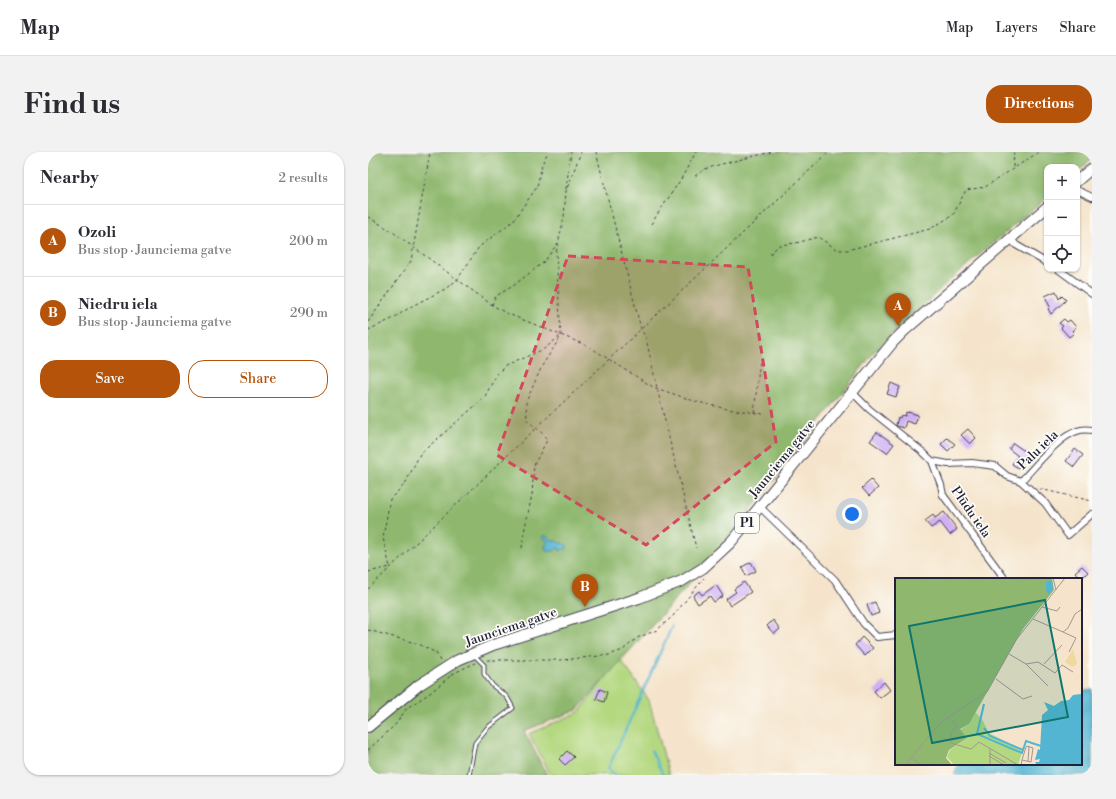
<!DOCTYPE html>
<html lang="en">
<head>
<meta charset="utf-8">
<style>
  :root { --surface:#fff; --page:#f2f2f3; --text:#2b2b33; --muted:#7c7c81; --line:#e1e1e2; --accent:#b45309 }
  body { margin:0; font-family:"Libre Bodoni",serif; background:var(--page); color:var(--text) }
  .controls { position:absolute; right:12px; top:12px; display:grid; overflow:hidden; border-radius:8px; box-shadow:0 1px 3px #0004 }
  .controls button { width:36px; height:36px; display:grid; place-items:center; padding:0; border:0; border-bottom:1px solid var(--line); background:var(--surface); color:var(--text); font:20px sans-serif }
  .you { position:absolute; left:484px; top:362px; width:14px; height:14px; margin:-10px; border:3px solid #fff; border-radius:50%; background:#1a73e8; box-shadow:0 0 0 6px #1a73e833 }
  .badge { display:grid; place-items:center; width:26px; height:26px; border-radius:50%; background:var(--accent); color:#fff; font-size:13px; font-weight:700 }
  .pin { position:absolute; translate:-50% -33px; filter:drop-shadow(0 1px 2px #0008) }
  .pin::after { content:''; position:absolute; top:21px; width:14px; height:12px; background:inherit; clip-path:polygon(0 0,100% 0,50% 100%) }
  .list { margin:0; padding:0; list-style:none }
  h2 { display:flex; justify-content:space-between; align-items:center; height:52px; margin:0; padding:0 16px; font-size:17px }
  h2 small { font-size:13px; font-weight:400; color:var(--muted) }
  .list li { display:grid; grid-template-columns:26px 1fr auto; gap:12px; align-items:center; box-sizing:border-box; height:72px; padding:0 16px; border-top:1px solid var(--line) }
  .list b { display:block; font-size:15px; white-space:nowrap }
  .list p { margin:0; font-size:13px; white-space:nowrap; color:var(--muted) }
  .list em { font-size:13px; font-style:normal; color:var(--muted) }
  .actions { display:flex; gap:8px; padding:12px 16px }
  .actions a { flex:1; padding:9px 0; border:1px solid var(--accent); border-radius:16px; text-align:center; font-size:14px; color:var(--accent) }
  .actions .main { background:var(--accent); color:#fff }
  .icon { flex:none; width:22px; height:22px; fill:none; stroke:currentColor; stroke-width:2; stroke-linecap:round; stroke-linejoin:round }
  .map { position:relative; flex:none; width:724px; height:623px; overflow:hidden; border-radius:16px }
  header { display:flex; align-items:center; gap:24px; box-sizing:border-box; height:56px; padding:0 20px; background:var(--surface); border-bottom:1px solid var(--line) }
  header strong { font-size:19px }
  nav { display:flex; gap:22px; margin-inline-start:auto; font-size:14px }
  .intro { display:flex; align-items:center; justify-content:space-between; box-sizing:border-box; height:96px; padding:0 24px }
  h1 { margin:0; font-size:28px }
  .button { padding:10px 18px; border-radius:16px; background:var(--accent); color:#fff; font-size:14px; font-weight:700 }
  main { display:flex; gap:24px; padding:0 24px }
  aside { flex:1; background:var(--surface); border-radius:16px; box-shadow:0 1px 3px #0004 }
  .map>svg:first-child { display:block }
  .green { fill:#b4d880; stroke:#6b7d5e }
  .forest { fill:#8fb86e; stroke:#586d54 }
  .water { fill:#53b5d2; stroke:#3a6c86 }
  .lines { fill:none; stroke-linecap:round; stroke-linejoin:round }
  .stream { stroke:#53b5d2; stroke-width:2 }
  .building { fill:#d0b0f4 }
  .lane-casing { stroke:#423f51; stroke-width:5 }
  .street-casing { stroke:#423f51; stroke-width:8 }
  .primary-casing { stroke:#423f51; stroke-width:12 }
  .path { stroke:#423f51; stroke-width:1; stroke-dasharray:3 3; stroke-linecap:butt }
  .lane { stroke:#fff; stroke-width:3 }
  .street { stroke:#fff; stroke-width:6 }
  .primary { stroke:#fff; stroke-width:10 }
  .marked { fill:#d1495b; fill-opacity:0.2; stroke:#d1495b; stroke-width:3; stroke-dasharray:8 5; stroke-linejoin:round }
  .labels { text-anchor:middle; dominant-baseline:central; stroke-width:3.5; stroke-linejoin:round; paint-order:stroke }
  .shield { fill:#fdfcf7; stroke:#646373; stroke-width:1 }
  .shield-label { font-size:12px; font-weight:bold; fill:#22223b }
  .street-label { font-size:13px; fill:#22223b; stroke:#fdfcf7 }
  .inset-river { fill:none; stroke:#53b5d2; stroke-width:2 }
  .inset-road { fill:none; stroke:#a19691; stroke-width:1 }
  .view { fill:#0f766e; fill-opacity:0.15; stroke:#0f766e; stroke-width:2 }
  .inset-edge { fill:none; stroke:#22223b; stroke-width:2 }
</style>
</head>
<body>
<header>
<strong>Map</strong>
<nav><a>Map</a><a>Layers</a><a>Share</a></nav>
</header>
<div class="intro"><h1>Find us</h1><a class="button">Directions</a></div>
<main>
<aside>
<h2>Nearby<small>2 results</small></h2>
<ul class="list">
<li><span class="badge">A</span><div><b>Ozoli</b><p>Bus stop · Jaunciema gatve</p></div><em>200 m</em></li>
<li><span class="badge">B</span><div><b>Niedru iela</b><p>Bus stop · Jaunciema gatve</p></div><em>290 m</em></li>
</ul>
<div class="actions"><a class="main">Save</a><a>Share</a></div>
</aside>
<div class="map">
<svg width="724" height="623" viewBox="0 0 724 623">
  <rect width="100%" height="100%" fill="#fdfcf7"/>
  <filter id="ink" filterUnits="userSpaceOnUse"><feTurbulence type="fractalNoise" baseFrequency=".025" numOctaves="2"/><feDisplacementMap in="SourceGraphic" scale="8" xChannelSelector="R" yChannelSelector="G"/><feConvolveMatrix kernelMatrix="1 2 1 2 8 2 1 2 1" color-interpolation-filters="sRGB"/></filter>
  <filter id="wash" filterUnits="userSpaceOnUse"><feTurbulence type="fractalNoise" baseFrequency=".012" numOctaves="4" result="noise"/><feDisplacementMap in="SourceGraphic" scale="16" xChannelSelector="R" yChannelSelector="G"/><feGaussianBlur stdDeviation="0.9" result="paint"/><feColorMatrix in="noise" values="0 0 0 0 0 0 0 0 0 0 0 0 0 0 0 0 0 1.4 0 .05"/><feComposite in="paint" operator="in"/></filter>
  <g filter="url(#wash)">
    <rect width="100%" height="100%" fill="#f5e4cb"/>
    <path class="green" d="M252,507L281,548L301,623H183L161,582L211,560Z"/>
    <path class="forest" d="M0,0H724V7L709,20V15H679V45L582,128L507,199L353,396L209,558L156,579L179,623H0Z"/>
    <path class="water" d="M177,383L182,387L199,393V397H195L192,399L190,395L186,399H178L177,393L180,392L179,389L174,385Z
      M724,537V623H586L590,612H713V539Z"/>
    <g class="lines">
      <path class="stream" d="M283,598L295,623
        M248,623L240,617L304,474"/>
    </g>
    <g id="blocks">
      <path class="building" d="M688,139L691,147L694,144L698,148L683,162L680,157L682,155L677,144Z
        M696,167L699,170L702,168L708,175L704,179L706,181L701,185L693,176L695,174L691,171Z
        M523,231L532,235L528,245L519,242Z
        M538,260L540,261V260L550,263L547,272L538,269L536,276L529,274L528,273L530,265L532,266L533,263L537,264Z
        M600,277L608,286L602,292L593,283Z
        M509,280L526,292L519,301L502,289Z
        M579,286L587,292L580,299L573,292Z
        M645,291L662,303L658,308L657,307L650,316L644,312L650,304L641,297Z
        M707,297L715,303L706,315L698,309Z
        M503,328L510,336L501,344L494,336Z
        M576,360L589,377L582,383L572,370L563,376L557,369L565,363L567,366Z
        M383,410L388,419L378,424L374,415Z
        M714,414L720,420L713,427L707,420Z
        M376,430L383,440L362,454L358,447L368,440L366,437Z
        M348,433L355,444L346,450L342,444L330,452L325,444L331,439L334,443Z
        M507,450L511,461L503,464L499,453Z
        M405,468L412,477L406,482L399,474Z
        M494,485L505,496L497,504L487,493Z
        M516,530L522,538L512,546L506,539Z
        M232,537L239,540L236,550L228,547Z
        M199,599L206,605L197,613L191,607Z"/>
    </g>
  </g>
  <g filter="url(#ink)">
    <use href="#blocks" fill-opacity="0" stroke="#423f51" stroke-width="1"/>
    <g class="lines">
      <g class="lane-casing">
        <path id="lane" d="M101,623L107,591L119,576L145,556L139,545L125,534L116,522V513L107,504"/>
      </g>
      <g class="street-casing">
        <path id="street" d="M709,38L724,45
          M642,86L648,93L679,111
          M690,117L724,142
          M484,240L501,257L556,301L564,309L573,333L575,343L637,427
          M564,309L580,312L604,311L627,314L639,324L653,329L677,351L700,383L724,362
          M653,329C667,315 690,285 709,279C714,277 718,277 724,278
          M392,355L467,428L496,472L509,485L528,483"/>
      </g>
      <g class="primary-casing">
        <path id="primary" d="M709,29L724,16
          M0,575L51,533L90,508L125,493L271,446L314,429L335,416L363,390L525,190L536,179L679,55"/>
      </g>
      <path class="path" d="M228,0L273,177L278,186L289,236L328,396
        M645,15L646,0
        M327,24L337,17L350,13L403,0
        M198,37L203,0
        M0,65L22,78L124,153L138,161L220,194L285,235L326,249L359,257L396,262
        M283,72L313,27L328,0
        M402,102L411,93L428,91L450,85L470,98H479L562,77L585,63L598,38L617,35L671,0
        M124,153L128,144L145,134L176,110L190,91
        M0,170L43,109L62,0
        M0,178L24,167L44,154L77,137L89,128L111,95L145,69L169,35L174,12L180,0
        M386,261L392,207
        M672,337L724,349
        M154,396L156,380L164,343L166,313L179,288L175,282L159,268L158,250L174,214L193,184L188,101L196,65L198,39L213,0
        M0,420L22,415L15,386L22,347L37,332L52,302L116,246L129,222L137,214L176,197L192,184
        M0,437L168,276L461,0
        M0,478L51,492L68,501L72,509
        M119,508H194L241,503L255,498L269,486L289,478L305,464L336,426
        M0,598L27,573L39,556L62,541L86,521L107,511"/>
      <use href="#lane" class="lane"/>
      <use href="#street" class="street"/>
      <use href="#primary" class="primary"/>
    </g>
  </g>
  <path class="marked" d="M200,104L380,115L408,290L278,393L129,303Z"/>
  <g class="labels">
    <rect class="shield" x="367" y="361" width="24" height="20" rx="3"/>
    <g class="shield-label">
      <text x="379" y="371">P1</text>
    </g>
    <g class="street-label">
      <text transform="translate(670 298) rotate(-44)">Palu iela</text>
      <text transform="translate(414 307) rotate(-51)">Jaunciema gatve</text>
      <text transform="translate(603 360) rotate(55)">Plūdu iela</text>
      <text transform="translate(143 475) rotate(-19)">Jaunciema gatve</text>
    </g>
  </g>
  <g transform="translate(527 426)">
    <rect width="187" height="187" fill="#f5e4cb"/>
    <path d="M80,134L87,141L94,155L128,172L123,187H59L52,179L55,172L72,160L65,152L74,146Z" fill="#b4d880"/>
    <path d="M0,0H157L159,12L128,51L74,146L65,151L72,160L54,172L51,180L57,187H0Z" fill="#8fb86e"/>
    <path d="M178,71L182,86L177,89L170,84Z" fill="#eeda9e"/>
    <path d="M157,2L158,11L149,23L154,16L151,13V4ZM186,116L187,187H142L140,184H144L145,181L140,182L143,171L145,172L147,137L153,132L149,124L159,128L166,123L174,122L178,117Z" fill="#53b5d2"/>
    <path class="inset-river" d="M89,126L82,156L127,175L128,172M89,150L95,158L128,172L131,163L146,168"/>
    <path class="inset-road" d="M158,0L161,12M147,29L162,33L165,29M138,41L168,54L173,50L180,36L187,31M168,54L181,60L174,74M114,76L131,86L153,108M131,86L143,84L160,95L167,87L178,94M149,86L167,67M101,101L128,121L137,118M52,139L62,147L56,155V165L76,171L84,164L123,187M94,175L111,185M94,178L109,187M16,179L26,187M133,183L134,169M10,187L46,144L92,114L121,62L170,0M95,187V171M126,187L127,182L131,169L132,168L138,170L136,184L127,182"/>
    <path class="view" d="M150,22L173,139L37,165L14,48Z"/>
    <rect width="187" height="187" class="inset-edge"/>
  </g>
</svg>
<div class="controls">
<button>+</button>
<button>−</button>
<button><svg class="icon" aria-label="locate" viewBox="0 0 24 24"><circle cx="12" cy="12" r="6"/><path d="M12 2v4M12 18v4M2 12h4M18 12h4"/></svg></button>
</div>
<div class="you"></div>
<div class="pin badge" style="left:530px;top:174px">A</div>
<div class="pin badge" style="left:217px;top:455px">B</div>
</div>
</main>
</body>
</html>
